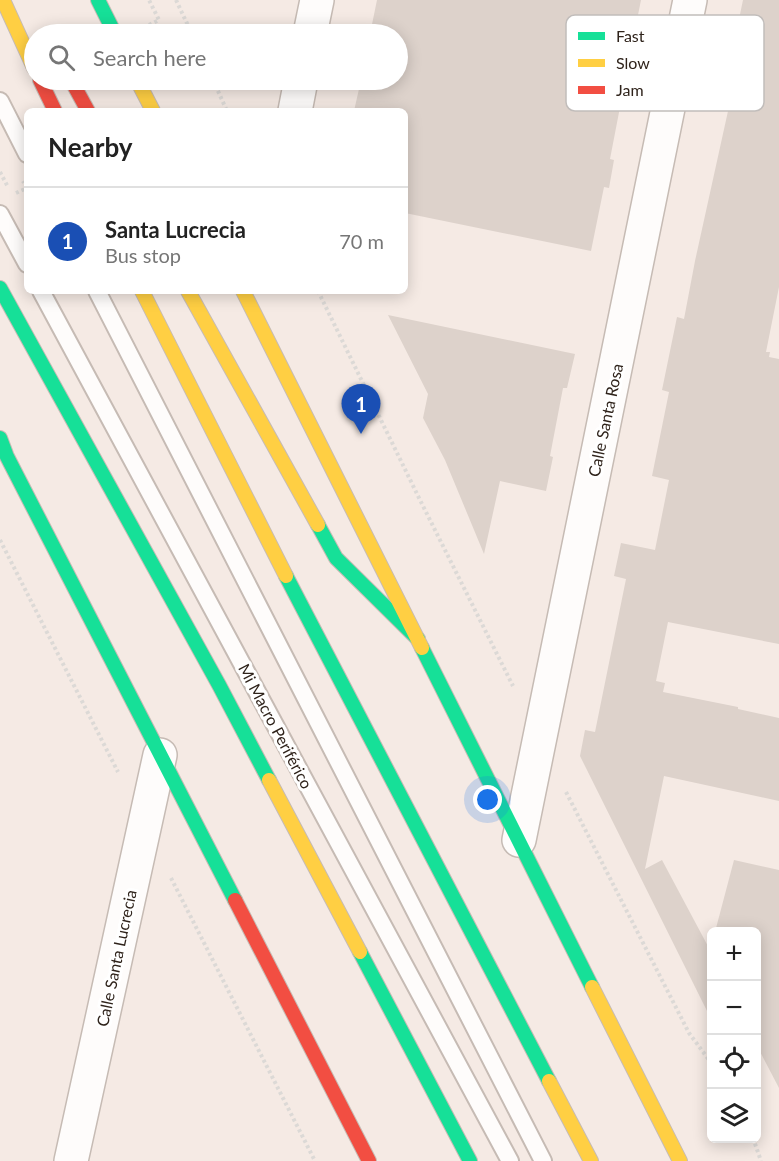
<!DOCTYPE html>
<html lang="en">
<head>
<meta charset="utf-8">
<style>
  :root { --surface:#fff; --page:#f2f2f2; --text:#222; --muted:#767676; --line:#e0e0e0; --accent:#746961 }
  body { margin:0; font-family:Lato,sans-serif; background:var(--page); color:var(--text) }
  .controls { position:absolute; right:18px; bottom:18px; display:grid; overflow:hidden; border-radius:9px; box-shadow:0 3px 15px #0003 }
  .controls button { width:54px; height:54px; display:grid; place-items:center; padding:0; border:0; border-bottom:2px solid var(--line); background:var(--surface); color:var(--text); font:30px sans-serif }
  .you { position:absolute; left:488px; top:800px; width:21px; height:21px; margin:-15px; border:4px solid #fff; border-radius:50%; background:#1a73e8; box-shadow:0 0 0 9px #1a73e833 }
  .badge { display:grid; place-items:center; width:39px; height:39px; border-radius:50%; background:var(--accent); color:#fff; font-size:20px; font-weight:700 }
  .pin { position:absolute; translate:-50% -50px; filter:drop-shadow(0 2px 3px #0008) }
  .pin::after { content:''; position:absolute; top:32px; width:21px; height:18px; background:inherit; clip-path:polygon(0 0,100% 0,50% 100%) }
  .list { margin:0; padding:0; list-style:none }
  h2 { display:flex; justify-content:space-between; align-items:center; height:78px; margin:0; padding:0 24px; font-size:26px }
  h2 small { font-size:20px; font-weight:400; color:var(--muted) }
  .list li { display:grid; grid-template-columns:39px 1fr auto; gap:18px; align-items:center; box-sizing:border-box; height:108px; padding:0 24px; border-top:2px solid var(--line) }
  .list b { display:block; font-size:22px; white-space:nowrap }
  .list p { margin:0; font-size:20px; white-space:nowrap; color:var(--muted) }
  .list em { font-size:20px; font-style:normal; color:var(--muted) }
  .icon { flex:none; width:33px; height:33px; fill:none; stroke:currentColor; stroke-width:2; stroke-linecap:round; stroke-linejoin:round }
  .map { position:relative; flex:none; width:779px; height:1161px; overflow:hidden }
  .search { position:absolute; background:var(--surface); box-shadow:0 3px 15px #0003; left:24px; top:24px; width:384px; height:66px; display:flex; align-items:center; gap:15px; box-sizing:border-box; padding:0 21px; border-radius:33px; color:var(--muted); font-size:22px }
  .panel { position:absolute; background:var(--surface); box-shadow:0 3px 15px #0003; left:24px; top:108px; width:384px; height:186px; border-radius:9px }
  .map>svg:first-child { display:block }
  .building { fill:#ddd2cb }
  .lines { fill:none; stroke-linecap:round; stroke-linejoin:round }
  .lane-casing { stroke:#c6bbb4; stroke-width:20 }
  .street-casing { stroke:#c6bbb4; stroke-width:36 }
  .fast-casing { stroke:#c6bbb4; stroke-width:16 }
  .slow-casing { stroke:#c6bbb4; stroke-width:16 }
  .jam-casing { stroke:#c6bbb4; stroke-width:16 }
  .path { stroke:#dcd9d6; stroke-width:4; stroke-dasharray:3 3; stroke-linecap:butt }
  .lane { stroke:#fefcfb; stroke-width:16 }
  .street { stroke:#fefcfb; stroke-width:33 }
  .fast { stroke:#16e098; stroke-width:14 }
  .slow { stroke:#ffcf43; stroke-width:14 }
  .jam { stroke:#f24e42; stroke-width:14 }
  .labels { text-anchor:middle; dominant-baseline:central; stroke-width:6; stroke-linejoin:round; paint-order:stroke }
  .street-label { font-size:16px; fill:#2f231b; stroke:#fff }
  .key { fill:#fff; stroke:#c1bdbb; stroke-width:1.5 }
  .key-label { font-size:16px; fill:#2f231b }
</style>
</head>
<body>
<div class="map">
<svg width="779" height="1161" viewBox="0 0 779 1161">
  <rect width="100%" height="100%" fill="#f5eae4"/>
  <path class="building" d="M377,0H641L633,40L627,39L615,101L621,102L610,159L614,160L609,188L604,187L591,251L405,213V111H354L361,80H398V34H370Z
    M743,0H779V287L766,352H770L769,357L779,359V644L668,622L656,681L665,683L663,692L738,707V709L779,718V801L664,776L645,869L662,860L710,950L711,945V1019L580,756L585,730L595,732L626,579L614,576L621,543L655,550L669,480L652,476L669,392L662,390L677,317L684,319L695,261L730,102H728L735,68L729,67Z
    M388,315L575,354L567,388H563L550,456L553,457L546,491L500,481L484,554L445,460L423,418L428,394Z
    M734,860L779,870V1088L756,1044V932H715Z"/>
  <g class="lines">
    <g class="lane-casing">
      <path id="lane" d="M0,101L27,154
        M0,214L27,264
        M41,291L510,1161
        M97,291L543,1161"/>
    </g>
    <g class="street-casing">
      <path id="street" d="M310,34L317,0
        M295,111L301,80
        M519,840L690,0
        M71,1161L160,755"/>
    </g>
    <g class="fast-casing">
      <path id="fast" d="M98,0L115,34
        M0,288L219,685L269,780
        M0,438L6,454
        M0,443L235,900
        M318,525L336,558L418,639
        M286,576L549,1081
        M422,648L592,987
        M360,952L470,1161"/>
    </g>
    <g class="slow-casing">
      <path id="slow" d="M3,0L34,68
        M137,80L153,111
        M142,291L286,576
        M188,291L318,525
        M243,291L422,648
        M269,780L360,952
        M592,987L680,1161
        M549,1081L591,1161"/>
    </g>
    <g class="jam-casing">
      <path id="jam" d="M40,80L55,111
        M71,80L88,111
        M235,900L369,1161"/>
    </g>
    <path class="path" d="M176,0L192,34
      M149,25L159,20L149,0
      M213,80L227,111
      M0,172L8,187
      M16,193L27,188L23,181
      M318,291L420,500L513,686
      M0,540L118,772
      M566,792L689,1033L712,1064
      M171,878L315,1161
      M753,1138L761,1161"/>
    <use href="#lane" class="lane"/>
    <use href="#street" class="street"/>
    <use href="#fast" class="fast"/>
    <use href="#slow" class="slow"/>
    <use href="#jam" class="jam"/>
  </g>
  <g class="labels">
    <g class="street-label">
      <text transform="translate(605 420) rotate(-78)">Calle Santa Rosa</text>
      <text transform="translate(276 726) rotate(62)">Mi Macro Periférico</text>
      <text transform="translate(116 958) rotate(-78)">Calle Santa Lucrecia</text>
    </g>
  </g>
  <rect x="566" y="15" width="198" height="96" rx="9" class="key"/>
  <rect x="578" y="32" width="27" height="8" fill="#16e098"/>
  <rect x="578" y="59" width="27" height="8" fill="#ffcf43"/>
  <rect x="578" y="86" width="27" height="8" fill="#f24e42"/>
  <g class="key-label">
    <text x="616" y="42">Fast</text>
    <text x="616" y="69">Slow</text>
    <text x="616" y="96">Jam</text>
  </g>
</svg>
<div class="controls">
<button>+</button>
<button>−</button>
<button><svg class="icon" aria-label="locate" viewBox="0 0 24 24"><circle cx="12" cy="12" r="6"/><path d="M12 2v4M12 18v4M2 12h4M18 12h4"/></svg></button>
<button><svg class="icon" aria-label="layers" viewBox="0 0 24 24"><path d="M12 4l9 5-9 5-9-5zM3 14l9 5 9-5"/></svg></button>
</div>
<div class="you"></div>
<div class="pin badge" style="left:361px;top:434px;background:#1a4fb4">1</div>
<div class="search"><svg class="icon" aria-label="search" viewBox="0 0 24 24"><circle cx="10" cy="10" r="6"/><path d="M15 15l6 6"/></svg>Search here</div>
<section class="panel">
<h2>Nearby<small></small></h2>
<ul class="list">
<li><span class="badge" style="background:#1a4fb4">1</span><div><b>Santa Lucrecia</b><p>Bus stop</p></div><em>70 m</em></li>
</ul>
</section>
</div>
</body>
</html>
